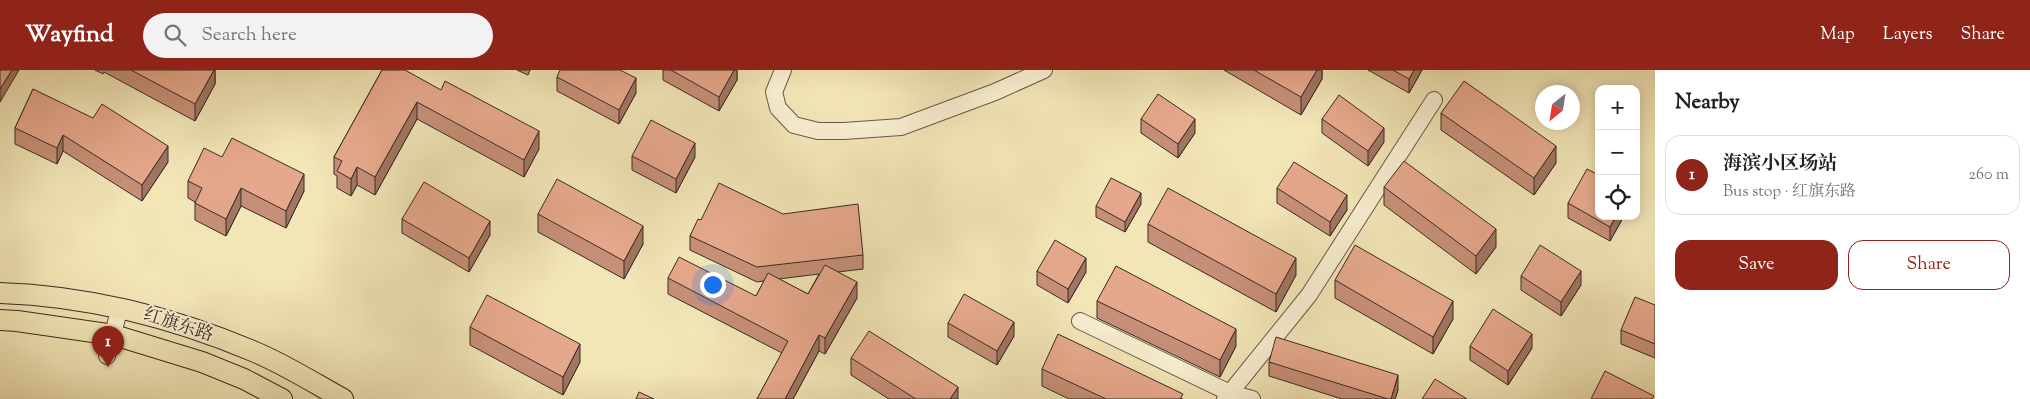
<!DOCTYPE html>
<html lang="en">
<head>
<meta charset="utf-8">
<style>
  :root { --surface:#fff; --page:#f2f2f2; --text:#202124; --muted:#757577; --line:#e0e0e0; --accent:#8f2418 }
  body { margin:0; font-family:"Sorts Mill Goudy","Noto Serif SC",serif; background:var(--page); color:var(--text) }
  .controls { position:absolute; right:15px; top:15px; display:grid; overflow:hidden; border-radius:10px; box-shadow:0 2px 12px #0003 }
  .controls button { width:45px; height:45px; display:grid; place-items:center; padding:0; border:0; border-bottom:1px solid var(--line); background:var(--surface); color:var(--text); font:25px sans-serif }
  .compass { position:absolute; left:1535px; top:15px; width:45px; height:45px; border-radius:50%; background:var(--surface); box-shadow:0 2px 12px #0003; rotate:210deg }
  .you { position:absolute; left:712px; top:214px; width:18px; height:18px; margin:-12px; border:4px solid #fff; border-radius:50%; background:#1a73e8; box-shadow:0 0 0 8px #1a73e833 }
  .badge { display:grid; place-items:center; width:32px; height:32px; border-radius:50%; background:var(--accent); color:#fff; font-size:16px; font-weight:700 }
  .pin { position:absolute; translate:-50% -41px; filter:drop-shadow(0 1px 2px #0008) }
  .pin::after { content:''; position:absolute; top:26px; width:18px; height:15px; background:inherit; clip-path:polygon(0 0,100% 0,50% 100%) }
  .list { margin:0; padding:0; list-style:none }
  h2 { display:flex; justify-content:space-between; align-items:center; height:65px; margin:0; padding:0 20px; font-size:21px }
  h2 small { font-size:16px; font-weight:400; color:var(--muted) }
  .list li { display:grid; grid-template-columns:32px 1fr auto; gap:15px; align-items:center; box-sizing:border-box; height:80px; margin:0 10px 10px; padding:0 10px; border:1px solid var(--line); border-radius:15px }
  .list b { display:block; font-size:19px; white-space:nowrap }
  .list p { margin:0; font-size:16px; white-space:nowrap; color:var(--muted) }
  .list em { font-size:16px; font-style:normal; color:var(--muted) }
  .actions { display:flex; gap:10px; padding:15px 20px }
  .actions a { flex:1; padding:11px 0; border:1px solid var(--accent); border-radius:15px; text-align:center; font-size:18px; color:var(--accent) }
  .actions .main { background:var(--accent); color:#fff }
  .icon { flex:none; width:28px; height:28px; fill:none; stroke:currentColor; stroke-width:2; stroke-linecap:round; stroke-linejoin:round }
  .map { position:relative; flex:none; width:1655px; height:329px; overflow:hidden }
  header { display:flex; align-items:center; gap:30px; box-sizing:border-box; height:70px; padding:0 25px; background:var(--accent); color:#fff }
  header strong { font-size:24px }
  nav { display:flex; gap:28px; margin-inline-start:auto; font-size:18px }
  .search { width:350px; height:45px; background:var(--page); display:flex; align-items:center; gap:12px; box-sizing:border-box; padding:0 18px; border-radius:28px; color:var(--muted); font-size:19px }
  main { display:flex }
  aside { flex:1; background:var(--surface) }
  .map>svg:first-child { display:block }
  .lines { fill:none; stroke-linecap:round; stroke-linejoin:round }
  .minor-casing { stroke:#685947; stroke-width:18 }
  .major-casing { stroke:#3a2a22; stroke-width:22 }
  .minor { stroke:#f7eed0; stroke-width:16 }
  .major { stroke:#f2e5b6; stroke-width:20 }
  .wall { fill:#c69078; stroke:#3a2a22; fill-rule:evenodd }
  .shaded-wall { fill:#a17662; stroke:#3a2a22 }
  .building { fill:#e6a88c; stroke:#3a2a22 }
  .labels { text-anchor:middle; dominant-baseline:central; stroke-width:4; stroke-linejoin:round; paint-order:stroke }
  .street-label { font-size:18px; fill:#3a2a22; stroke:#f7eed0 }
</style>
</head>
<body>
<header>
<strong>Wayfind</strong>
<div class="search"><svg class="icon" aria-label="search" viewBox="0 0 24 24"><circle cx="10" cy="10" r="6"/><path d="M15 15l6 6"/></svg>Search here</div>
<nav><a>Map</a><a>Layers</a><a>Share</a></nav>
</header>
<main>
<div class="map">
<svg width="1655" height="329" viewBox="0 0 1655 329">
  <rect width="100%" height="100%" fill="#f2e5b6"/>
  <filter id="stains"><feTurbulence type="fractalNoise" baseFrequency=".004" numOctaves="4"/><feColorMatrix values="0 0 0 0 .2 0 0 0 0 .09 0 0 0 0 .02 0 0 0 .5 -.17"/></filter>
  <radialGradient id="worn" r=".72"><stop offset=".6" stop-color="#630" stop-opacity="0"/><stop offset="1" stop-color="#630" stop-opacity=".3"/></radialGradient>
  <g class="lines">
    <g class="minor-casing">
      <path id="minor" d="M783,0L774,22L778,38L794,55L818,61H844L901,57L995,22L1044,0
        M1080,251L1230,323L1252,329
        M107,286L120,237
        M1225,329L1309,225L1434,30"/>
    </g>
    <g class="major-casing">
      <path id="major" d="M0,223C87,226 175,248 255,282C286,295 314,313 343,329
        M0,250L17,251L114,265L202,292L244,309L282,329"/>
    </g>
    <use href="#minor" class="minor"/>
    <use href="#major" class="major"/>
  </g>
  <path class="wall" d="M95,0H215V14L195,51L104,2L103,4Z
    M382,0L539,79L524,107L417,49L375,125L357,115L351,126L337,118V106L334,104V87Z
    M517,0H530L528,5Z
    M663,0H737V10L719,41L663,10Z
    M1224,0H1322V9L1301,45Z
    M1368,0H1422L1409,23Z
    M557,7L636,23L619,54L557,21Z
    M33,19L168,92L142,131L63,81L57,94L15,74V58Z
    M1441,43L1556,93L1534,125L1441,60Z
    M1141,49L1195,63L1178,88L1141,63Z
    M1322,49L1384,72L1368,96L1322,63Z
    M632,86L695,87L676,123L632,100Z
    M222,87L304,121L286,158L241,136L226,166L195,150V132L188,128V111Z
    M1384,117L1496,177L1476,204L1384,135Z
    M1277,118L1347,140L1330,166L1277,133Z
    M1568,133L1599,146H1624L1610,171L1568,148Z
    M1141,134L1125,162L1096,147V136Z
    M538,144L643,174L624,209L538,162Z
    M402,149L490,165L469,202L402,163Z
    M701,150L863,185V199L838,202L857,228L825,284L819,281L793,329H757L782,283L668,224V208L756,226L764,211L757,212L690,180V166ZM819,204L808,224L779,209Z
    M1148,154L1296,205L1276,242L1148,172Z
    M1037,201L1086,202L1068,233L1037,215Z
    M1521,206L1581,215L1561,246L1521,220Z
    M1335,210L1453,249L1433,284L1335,228Z
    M1097,231L1236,276L1220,307L1097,248Z
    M1655,235V288L1621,274V260Z
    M948,253L1014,266L997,295L948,267Z
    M470,257L580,292L563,325L470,275Z
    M1470,276L1532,278L1508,315L1470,290Z
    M851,288L958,329H889L851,305Z
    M1269,292L1398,320L1395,329H1342L1269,306Z
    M1042,299L1183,329H1069L1042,316Z"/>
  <path class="shaded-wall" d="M12,0H19L0,32V19Z
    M214,0H215V14L195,51V34Z
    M734,0H737V10L719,41V27Z
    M1317,0H1322V9L1301,45V27Z
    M1414,0H1422L1409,23V9Z
    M636,8V23L619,54V40Z
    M417,32V49L375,125V107Z
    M1195,49V63L1178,88V74Z
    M1384,58V72L1368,96V81Z
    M539,61V79L524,107V90Z
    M63,65V81L57,94V78Z
    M695,73V87L676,123V109Z
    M168,76V92L142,131V115Z
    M1556,76V93L1534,125V108Z
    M357,97V115L351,126V109Z
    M304,104V121L286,158V141Z
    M241,118V136L226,166V149Z
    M1141,123V134L1125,162V152Z
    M1347,125V140L1330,166V152Z
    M1616,146H1624L1610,171V157Z
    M490,151V165L469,202V188Z
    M643,156V174L624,209V191Z
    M1496,159V177L1476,204V186Z
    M1086,188V202L1068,233V219Z
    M1296,188V205L1276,242V224Z
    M1581,201V215L1561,246V232Z
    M857,212V228L825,284V268Z
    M1453,231V249L1433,284V267Z
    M1014,252V266L997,295V281Z
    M1236,259V276L1220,307V290Z
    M1532,264V278L1508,315V301Z
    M819,265V281L793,329H785Z
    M580,274V292L563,325V307Z
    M1398,305V320L1395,329H1391Z
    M958,317V329H950Z"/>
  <path class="building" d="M0,0H12L0,19Z
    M131,0H214L195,34Z
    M382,0H405L441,20L445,11L539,61L524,90L417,32L375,107L357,97L351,109L337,101L342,91L334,87Z
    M560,0H620L636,8L619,40L557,7Z
    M671,0H734L719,27Z
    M1254,0H1317L1301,27Z
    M1393,0H1414L1409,9Z
    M1464,11L1556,76L1534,108L1441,43Z
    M33,19L93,48L102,34L168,76L142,115L63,65L57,78L15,58Z
    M1158,24L1195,49L1178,74L1141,49Z
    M1339,25L1384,58L1368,81L1322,49Z
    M651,50L695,73L676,109L632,86Z
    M232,68L304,104L286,141L241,118L226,149L195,133L202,118L188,111L204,78L222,87Z
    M1404,91L1496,159L1476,186L1384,117Z
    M1294,92L1347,125L1330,152L1277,118Z
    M1587,99L1599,105V146H1616L1610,157L1568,133Z
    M1111,108L1141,123L1125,152L1096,136Z
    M557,109L643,156L624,191L538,144Z
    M424,112L490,151L469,188L402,149Z
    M719,113L783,144L858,134L863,185L757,197L690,166L698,149L701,150Z
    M1168,118L1296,188L1276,224L1148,154Z
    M1055,170L1086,188L1068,219L1037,201Z
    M1355,175L1453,231L1433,267L1335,210Z
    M1540,175L1581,201L1561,232L1521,206Z
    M679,187L756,226L768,203L808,224L825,195L857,212L825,268L819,265L785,329H757L788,271L668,208Z
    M1116,196L1236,259L1220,290L1097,231Z
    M964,224L1014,252L997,281L948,253Z
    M487,225L580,274L563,307L470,257Z
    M1635,227L1655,235V274L1621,260Z
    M1493,239L1532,264L1508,301L1470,276Z
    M869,261L958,317L950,329H916L851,288Z
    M1058,264L1183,324L1180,329H1106L1042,299Z
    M1276,267L1398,305L1391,329H1388L1269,292Z
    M1605,301L1654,326L1652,329H1591Z
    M1435,309L1467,329H1422Z
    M639,322L654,329H636Z"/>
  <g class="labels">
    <g class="street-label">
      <text transform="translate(178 256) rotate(18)">红旗东路</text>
    </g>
  </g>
  <rect width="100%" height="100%" filter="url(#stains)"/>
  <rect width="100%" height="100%" fill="url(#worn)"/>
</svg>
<div class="controls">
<button>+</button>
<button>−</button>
<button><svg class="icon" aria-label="locate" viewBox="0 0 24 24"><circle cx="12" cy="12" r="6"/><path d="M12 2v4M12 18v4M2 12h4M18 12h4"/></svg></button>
</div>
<svg class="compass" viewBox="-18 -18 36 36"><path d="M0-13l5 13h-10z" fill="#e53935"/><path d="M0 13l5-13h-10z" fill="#757577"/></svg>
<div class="you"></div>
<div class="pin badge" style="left:108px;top:297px">1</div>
</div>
<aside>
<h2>Nearby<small></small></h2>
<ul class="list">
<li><span class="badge">1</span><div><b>海滨小区场站</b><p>Bus stop · 红旗东路</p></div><em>260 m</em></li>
</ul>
<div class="actions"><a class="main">Save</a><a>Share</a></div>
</aside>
</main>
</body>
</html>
